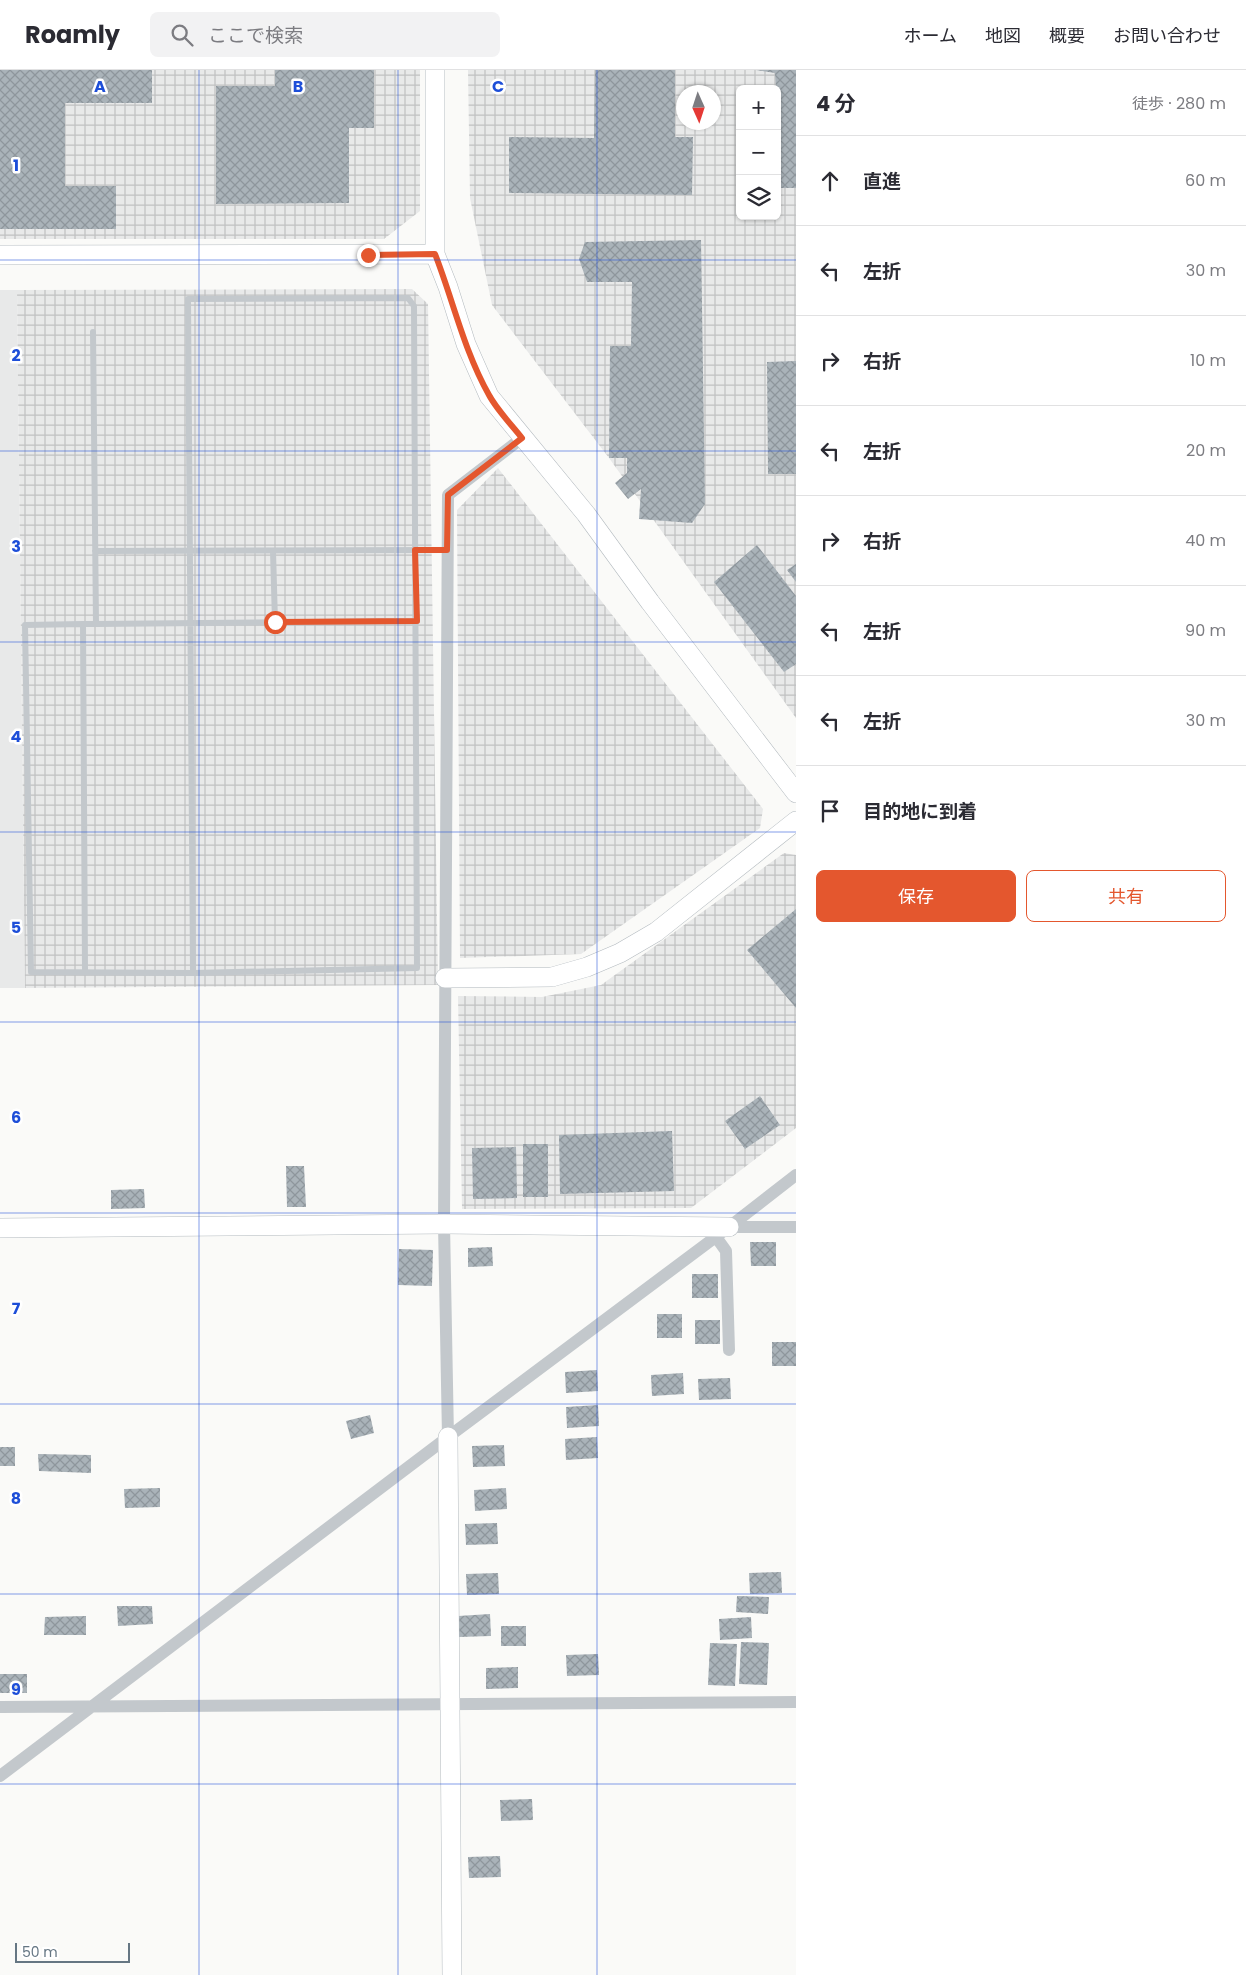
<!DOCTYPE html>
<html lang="ja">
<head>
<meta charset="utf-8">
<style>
  :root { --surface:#fff; --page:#f2f2f3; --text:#2b2b33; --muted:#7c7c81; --line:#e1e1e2; --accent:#e4572e }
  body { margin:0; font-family:Poppins,"Noto Sans JP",sans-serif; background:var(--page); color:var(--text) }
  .controls { position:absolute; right:15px; top:15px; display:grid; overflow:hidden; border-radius:8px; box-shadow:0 1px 4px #0004 }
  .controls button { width:45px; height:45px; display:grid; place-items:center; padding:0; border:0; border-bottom:1px solid var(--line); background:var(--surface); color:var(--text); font:25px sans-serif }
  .compass { position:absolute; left:676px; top:15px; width:45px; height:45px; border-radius:50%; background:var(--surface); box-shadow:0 1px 4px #0004; rotate:177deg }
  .scale { position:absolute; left:15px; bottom:12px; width:115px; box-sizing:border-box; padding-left:5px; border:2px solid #657683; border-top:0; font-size:14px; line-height:18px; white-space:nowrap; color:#657683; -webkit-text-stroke:4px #fff; paint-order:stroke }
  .stop { position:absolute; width:15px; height:15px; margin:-11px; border:4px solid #e4572e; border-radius:50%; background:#fff }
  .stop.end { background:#e4572e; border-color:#fff; box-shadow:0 1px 5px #0008 }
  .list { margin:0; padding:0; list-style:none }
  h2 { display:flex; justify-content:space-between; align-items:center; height:65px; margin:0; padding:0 20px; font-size:21px }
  h2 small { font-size:16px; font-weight:400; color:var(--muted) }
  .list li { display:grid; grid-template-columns:32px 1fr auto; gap:15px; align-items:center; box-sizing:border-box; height:90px; padding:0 20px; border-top:1px solid var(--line) }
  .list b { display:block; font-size:19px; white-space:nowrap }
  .list em { font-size:16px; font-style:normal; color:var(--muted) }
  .actions { display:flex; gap:10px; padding:15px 20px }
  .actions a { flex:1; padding:11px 0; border:1px solid var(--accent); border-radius:8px; text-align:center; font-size:18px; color:var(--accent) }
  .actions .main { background:var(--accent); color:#fff }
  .icon { flex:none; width:28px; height:28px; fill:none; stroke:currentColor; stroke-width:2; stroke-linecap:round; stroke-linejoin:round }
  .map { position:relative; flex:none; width:796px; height:1905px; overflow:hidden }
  header { display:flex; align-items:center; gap:30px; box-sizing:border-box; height:70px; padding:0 25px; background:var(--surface); border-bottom:1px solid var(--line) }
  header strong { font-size:24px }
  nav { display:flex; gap:28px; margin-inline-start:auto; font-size:18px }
  .search { width:350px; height:45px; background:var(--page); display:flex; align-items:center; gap:12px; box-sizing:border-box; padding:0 18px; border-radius:8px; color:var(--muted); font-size:19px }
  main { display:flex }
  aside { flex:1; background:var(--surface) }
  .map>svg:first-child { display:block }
  .built { fill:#e8e9e9 }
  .industrial { fill:url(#industrial-grid); fill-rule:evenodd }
  .building { fill:url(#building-cross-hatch) }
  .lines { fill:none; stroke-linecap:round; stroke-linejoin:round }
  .secondary-casing { stroke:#b3babf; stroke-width:20 }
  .lane { stroke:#c3c8cc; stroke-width:6 }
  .street { stroke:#c3c8cc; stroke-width:12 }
  .secondary { stroke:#fff; stroke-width:19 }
  .route { stroke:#e4572e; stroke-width:6 }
  .grid { fill:none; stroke:#1d4ed8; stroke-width:1; stroke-opacity:0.55 }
  .grid-label { font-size:16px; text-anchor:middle; font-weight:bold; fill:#1d4ed8; stroke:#fff; stroke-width:5; stroke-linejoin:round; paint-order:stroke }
</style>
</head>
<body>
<header>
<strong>Roamly</strong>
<div class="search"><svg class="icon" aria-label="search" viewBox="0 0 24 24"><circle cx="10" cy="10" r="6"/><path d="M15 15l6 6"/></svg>ここで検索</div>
<nav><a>ホーム</a><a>地図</a><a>概要</a><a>お問い合わせ</a></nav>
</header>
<main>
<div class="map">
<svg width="796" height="1905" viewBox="0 0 796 1905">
  <defs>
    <pattern id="industrial-grid" width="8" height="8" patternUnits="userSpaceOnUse" patternTransform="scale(1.25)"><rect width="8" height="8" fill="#e8e9e9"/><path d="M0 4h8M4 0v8" fill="none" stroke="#c0c1c2"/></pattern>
    <pattern id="building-cross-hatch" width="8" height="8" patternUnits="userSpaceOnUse" patternTransform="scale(1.25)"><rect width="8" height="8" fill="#aab3b9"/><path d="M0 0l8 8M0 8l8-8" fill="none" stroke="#8e969c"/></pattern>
  </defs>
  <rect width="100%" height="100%" fill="#fafaf8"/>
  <path class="built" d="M0,220H17L25,918H0Z"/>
  <path class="industrial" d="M0,0H420V141L384,169H0Z
    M468,0H796V648L609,388L492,235L470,128ZM740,19H777V146H740ZM684,22H714V52H684Z
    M412,219L428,234L438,915L25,918L17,220Z
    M498,398L763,739L760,758L581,884L460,888L457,440Z
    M784,783L796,785V1058L691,1138L462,1139L458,926L542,927L601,915Z"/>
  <path class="building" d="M0,0H152V33H65V116H116V159H0Z
    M275,0H374V58H349V133L216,134V16H275Z
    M595,0H675V67H693L692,125L509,123V67L594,68Z
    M756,0H796V118H777V19H776L775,3Z
    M769,16L772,19H757L760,17Z
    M701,170L705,434L692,453L639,449L641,419L628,429L615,413L627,403V388H609L610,276H631L632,212H587L579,189L585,172Z
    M796,291V404H768L767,292Z
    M757,475L796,526V594L784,602L714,512Z
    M796,494V512L787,500Z
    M796,839V938L747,880Z
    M760,1026L780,1055L745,1079L725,1051Z
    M672,1061L674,1121L560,1124L559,1065Z
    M523,1074H548V1127H523Z
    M516,1077L517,1128L473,1129L472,1078Z
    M286,1096H304L306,1137H287Z
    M144,1119L145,1138L111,1139V1120Z
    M750,1172H776V1196H751Z
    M492,1177L493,1196L468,1197V1178Z
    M399,1179L433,1180L432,1216L398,1215Z
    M692,1204H718V1228H692Z
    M657,1244H682V1268H657Z
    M695,1250H720V1274H695Z
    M772,1272H796V1296H772Z
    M597,1300L598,1321L566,1323L565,1302Z
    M683,1303L684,1324L652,1326L651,1305Z
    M730,1308L731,1329L699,1330L698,1309Z
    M598,1335L599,1356L567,1358L566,1337Z
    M370,1345L374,1363L351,1369L346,1351Z
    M597,1367L598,1388L566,1390L565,1369Z
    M504,1375L505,1396L473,1397L472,1376Z
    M0,1377H15V1396H0Z
    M38,1384L91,1385V1403L39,1401Z
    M160,1418V1437L125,1438L124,1419Z
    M506,1418L507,1439L475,1441L474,1420Z
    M497,1453L498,1474L466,1475L465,1454Z
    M781,1502L782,1523L750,1524L749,1503Z
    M498,1503L499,1524L467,1525L466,1504Z
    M737,1526L769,1527L768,1544L736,1542Z
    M117,1536H152L153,1554L118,1556Z
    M490,1544L491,1566L459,1567L458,1546Z
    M86,1546V1565H44L45,1547Z
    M751,1547L752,1568L720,1570L719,1549Z
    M501,1556H526V1576H501Z
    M741,1572L769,1573L767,1615L739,1614Z
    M710,1573L737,1574L735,1616L708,1615Z
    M598,1584L599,1605L567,1606L566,1585Z
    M518,1597V1618L486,1619V1598Z
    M0,1604H27V1623H0Z
    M532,1729L533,1750L501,1751L500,1730Z
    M500,1786L501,1807L469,1808L468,1787Z"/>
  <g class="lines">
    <g class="secondary-casing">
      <path id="secondary" d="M435,0V184L448,217L466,274L489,326L586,444L650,532L796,723
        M0,185L435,184
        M445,908L552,907L587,897L620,883L656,862L796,751
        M0,1158L444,1154L729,1157
        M448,1367L452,1905"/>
    </g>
    <path class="lane" d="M95,481L447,480
      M273,481L275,552
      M83,554L25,555L31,902L193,903L417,898L414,236L408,228L188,229L193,903
      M96,554L417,551
      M85,902L83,554H96L93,262"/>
    <path class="street" d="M729,1157H796
      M716,1167L726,1181L729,1280
      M448,1367L444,1154L448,425L522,368
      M0,1637L796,1632
      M0,1706L448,1367L729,1157L796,1105"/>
    <use href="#secondary" class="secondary"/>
  </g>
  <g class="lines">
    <path class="route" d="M275,552L417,551L415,480H447L448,425L522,368C511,354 497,340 489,325C464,281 453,230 435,184L368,185"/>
  </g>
  <path class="grid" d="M199,0V1905M398,0V1905M597,0V1905M0,190H796M0,381H796M0,572H796M0,762H796M0,952H796M0,1143H796M0,1334H796M0,1524H796M0,1714H796"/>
  <g class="grid-label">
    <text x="100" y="22">A</text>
    <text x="298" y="22">B</text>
    <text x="498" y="22">C</text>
    <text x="16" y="101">1</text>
    <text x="16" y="291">2</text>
    <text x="16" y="482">3</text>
    <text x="16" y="672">4</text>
    <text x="16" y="863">5</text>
    <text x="16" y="1053">6</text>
    <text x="16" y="1244">7</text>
    <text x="16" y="1434">8</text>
    <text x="16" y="1625">9</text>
  </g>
</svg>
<div class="controls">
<button>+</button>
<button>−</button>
<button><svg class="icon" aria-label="layers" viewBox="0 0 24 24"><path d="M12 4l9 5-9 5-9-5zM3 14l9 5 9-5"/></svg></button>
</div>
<svg class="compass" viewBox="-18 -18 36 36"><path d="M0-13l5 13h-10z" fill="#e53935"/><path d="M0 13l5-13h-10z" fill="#7c7c81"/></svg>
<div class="scale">50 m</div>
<div class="stop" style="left:275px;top:552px"></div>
<div class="stop end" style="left:368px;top:185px"></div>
</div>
<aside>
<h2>4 分<small>徒歩 · 280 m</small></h2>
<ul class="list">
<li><svg class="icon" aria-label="ahead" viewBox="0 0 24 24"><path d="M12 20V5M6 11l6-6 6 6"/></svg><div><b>直進</b></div><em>60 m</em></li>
<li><svg class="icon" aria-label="left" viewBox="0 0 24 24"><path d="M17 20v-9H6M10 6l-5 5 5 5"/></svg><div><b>左折</b></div><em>30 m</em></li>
<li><svg class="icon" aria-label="right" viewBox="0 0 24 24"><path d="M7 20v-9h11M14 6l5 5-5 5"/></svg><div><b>右折</b></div><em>10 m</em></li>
<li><svg class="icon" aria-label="left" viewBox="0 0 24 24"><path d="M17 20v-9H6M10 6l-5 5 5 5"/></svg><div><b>左折</b></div><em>20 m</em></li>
<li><svg class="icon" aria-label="right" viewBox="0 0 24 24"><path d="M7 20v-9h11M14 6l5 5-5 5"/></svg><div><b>右折</b></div><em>40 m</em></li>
<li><svg class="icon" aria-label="left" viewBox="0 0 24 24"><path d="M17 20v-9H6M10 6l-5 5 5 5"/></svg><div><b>左折</b></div><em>90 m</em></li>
<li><svg class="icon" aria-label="left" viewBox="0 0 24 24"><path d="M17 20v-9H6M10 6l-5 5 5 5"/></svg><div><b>左折</b></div><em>30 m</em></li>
<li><svg class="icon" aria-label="arrive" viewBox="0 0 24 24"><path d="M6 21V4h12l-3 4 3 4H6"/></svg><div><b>目的地に到着</b></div></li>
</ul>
<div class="actions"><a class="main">保存</a><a>共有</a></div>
</aside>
</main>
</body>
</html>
